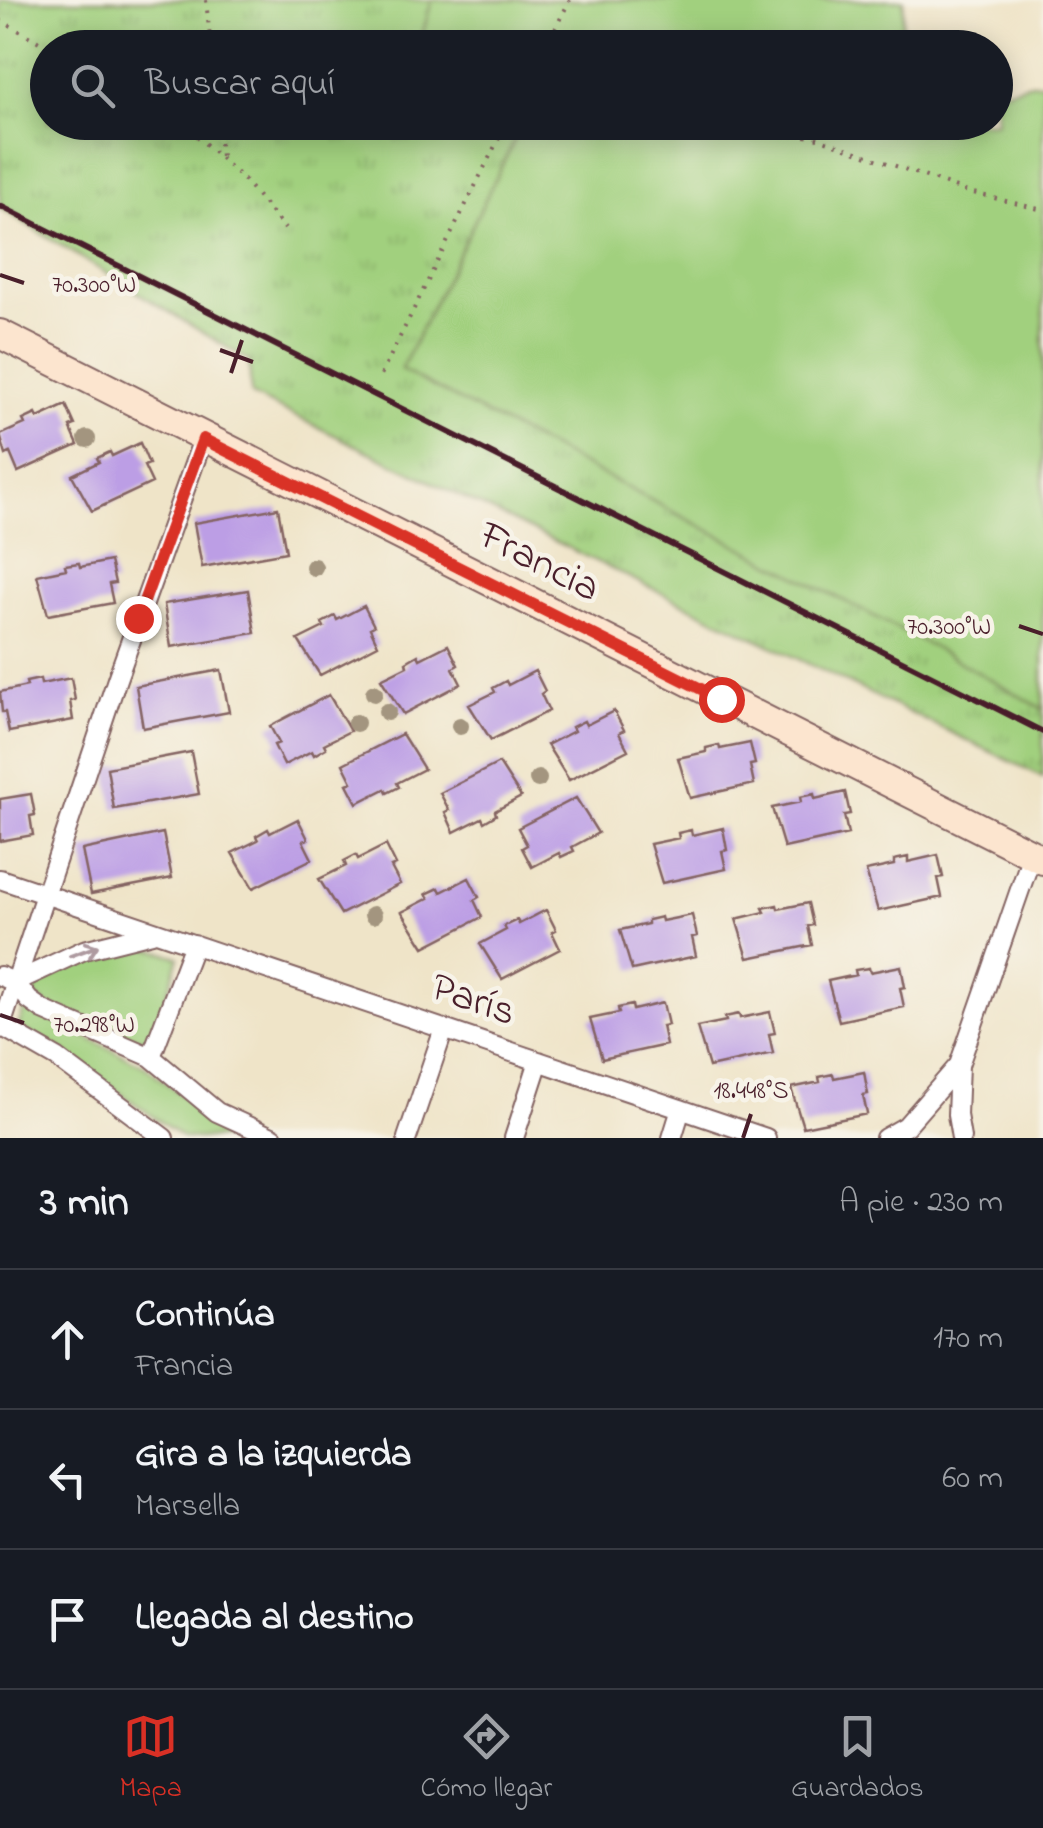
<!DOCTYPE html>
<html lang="es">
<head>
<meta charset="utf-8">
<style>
  :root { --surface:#171b24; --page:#242831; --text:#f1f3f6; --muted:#9ea1a6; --line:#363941; --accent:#d93025 }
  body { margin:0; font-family:"Indie Flower",sans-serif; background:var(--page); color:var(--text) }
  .stop { position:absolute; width:30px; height:30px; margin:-22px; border:8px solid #d93025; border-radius:50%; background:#fff }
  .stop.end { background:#d93025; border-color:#fff; box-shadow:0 2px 10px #0008 }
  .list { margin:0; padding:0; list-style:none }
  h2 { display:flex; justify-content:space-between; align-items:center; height:130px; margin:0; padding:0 40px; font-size:42px }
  h2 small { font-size:32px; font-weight:400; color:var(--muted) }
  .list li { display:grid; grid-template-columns:65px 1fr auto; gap:30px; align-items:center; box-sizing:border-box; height:140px; padding:0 40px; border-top:2px solid var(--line) }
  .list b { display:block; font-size:38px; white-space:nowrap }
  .list p { margin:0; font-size:32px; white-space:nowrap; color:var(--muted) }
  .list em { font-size:32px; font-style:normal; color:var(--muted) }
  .icon { flex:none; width:55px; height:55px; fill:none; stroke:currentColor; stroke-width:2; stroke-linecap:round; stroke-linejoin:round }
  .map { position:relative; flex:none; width:1043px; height:1138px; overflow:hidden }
  .search { position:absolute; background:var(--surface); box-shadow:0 5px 25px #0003; left:30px; right:30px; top:30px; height:110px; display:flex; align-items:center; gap:25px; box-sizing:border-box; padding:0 35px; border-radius:55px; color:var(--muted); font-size:38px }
  .sheet { height:550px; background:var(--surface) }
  nav { display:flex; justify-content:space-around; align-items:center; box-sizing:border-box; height:140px; border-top:2px solid var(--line); background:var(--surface); font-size:28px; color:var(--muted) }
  nav a { display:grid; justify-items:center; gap:5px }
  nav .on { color:var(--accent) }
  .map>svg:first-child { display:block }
  .grass { fill:url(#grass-tufts); stroke:#767854; stroke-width:2.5 }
  .park { fill:#a1d07e; stroke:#767854; stroke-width:2.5 }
  .building { fill:#bc9ee5 }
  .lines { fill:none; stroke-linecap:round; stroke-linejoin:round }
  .street-casing { stroke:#846462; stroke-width:22 }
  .secondary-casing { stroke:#846462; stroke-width:32 }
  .path { stroke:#846462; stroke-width:4; stroke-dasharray:2.5 8; stroke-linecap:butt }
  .street { stroke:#fff; stroke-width:18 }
  .secondary { stroke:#fce5cf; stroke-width:28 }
  .rail { stroke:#4a1f2b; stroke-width:6 }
  .tree { fill:#a3957f }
  .oneway { stroke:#ae9aa0 }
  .route { stroke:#d93025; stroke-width:12 }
  .ticks { fill:none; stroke:#4a1f2b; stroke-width:4 }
  .labels { text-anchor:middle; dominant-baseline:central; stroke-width:9; stroke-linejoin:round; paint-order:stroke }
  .street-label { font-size:42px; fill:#4a1f2b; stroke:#f7f3e8 }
  .ticks-label { font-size:25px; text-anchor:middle; fill:#4a1f2b; stroke:#f7f3e8; stroke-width:9; stroke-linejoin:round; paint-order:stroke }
</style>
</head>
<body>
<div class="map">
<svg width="1043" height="1138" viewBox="0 0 1043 1138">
  <defs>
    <pattern id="grass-tufts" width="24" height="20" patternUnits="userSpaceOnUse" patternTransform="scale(2.5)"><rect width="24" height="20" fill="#a1d07e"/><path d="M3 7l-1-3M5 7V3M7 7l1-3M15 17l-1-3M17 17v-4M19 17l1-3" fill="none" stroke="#8cb26d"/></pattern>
  </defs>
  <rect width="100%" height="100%" fill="#f7f3e8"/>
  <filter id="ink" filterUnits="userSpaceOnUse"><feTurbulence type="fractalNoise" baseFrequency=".01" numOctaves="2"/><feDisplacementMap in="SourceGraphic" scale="20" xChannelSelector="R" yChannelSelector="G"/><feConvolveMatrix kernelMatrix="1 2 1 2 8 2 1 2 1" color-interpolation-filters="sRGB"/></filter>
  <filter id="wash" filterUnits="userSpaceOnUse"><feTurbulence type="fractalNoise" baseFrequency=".0048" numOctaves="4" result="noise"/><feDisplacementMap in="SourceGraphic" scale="40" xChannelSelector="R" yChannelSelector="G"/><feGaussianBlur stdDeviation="2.25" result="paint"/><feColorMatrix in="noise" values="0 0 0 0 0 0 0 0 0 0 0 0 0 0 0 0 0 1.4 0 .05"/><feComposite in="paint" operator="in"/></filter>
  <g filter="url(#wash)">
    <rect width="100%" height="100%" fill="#efe4c8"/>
    <path class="grass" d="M0,0H844L896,16L902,47L48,48V122H996V95L1043,83V777L251,395L249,361L0,208Z"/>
    <path class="park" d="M432,0H904L902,31L896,47H419Z
      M1031,83H1043V709L931,646L401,370L517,135L494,123L996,122V93Z
      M139,945L179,957L155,1033L145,1041L46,1005L33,995L40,978L86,956Z
      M25,1007L145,1066L216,1122L249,1138H183L57,1048L18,1027Z"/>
    <g id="blocks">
      <path class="building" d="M66,405L75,425L70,427L78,445L18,472L10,453L6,455L0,435L25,424L23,420L36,414L38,418Z
        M140,443L149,464L144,466L152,483L92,511L72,475L99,462L97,458L110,452L112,456Z
        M278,508L286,552L202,567L194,523Z
        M110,561L115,583L109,584L113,603L48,615L37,575L66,569L65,565L79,563L80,567Z
        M248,590L255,633L171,647L164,604Z
        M364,606L374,626L370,628L378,645L320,675L298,640L324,627L322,623L335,616L337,620Z
        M448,645L458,665L453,668L461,684L403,714L381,679L407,666L406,662L418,655L420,659Z
        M221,670L229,712L143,728L136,686Z
        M535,671L545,691L541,694L549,711L491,740L469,705L495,692L493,688L506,681L508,685Z
        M71,678L75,700L70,701L73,720L9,732L5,712H2L0,692L27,686L26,682L40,679L41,684Z
        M329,695L350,731L324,744L326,748L314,755L312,751L284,765L274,745L279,743L270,726Z
        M614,711L624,730L619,733L628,750L569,780L547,745L574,731L572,727L584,721L586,725Z
        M402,734L424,769L397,783L399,787L387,793L385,789L357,803L347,784L352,782L343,764Z
        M750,743L755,764L750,765L754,784L690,798L678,758L706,752V748L719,745L720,749Z
        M191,752L199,794L114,809L107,768Z
        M499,763L521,797L495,811L496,815L484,822L482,818L454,832L445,812L449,810L440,793Z
        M845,792L850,814L844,815L848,834L784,848L772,808L801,802L800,797L814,794L815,799Z
        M31,794L35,815L30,816L33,835L0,841V799Z
        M576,798L598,833L572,847L574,851L561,857L559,853L532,867L522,848L527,845L518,828Z
        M298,819L308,839L303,841L312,859L253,888L232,853L258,840L256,836L268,829L270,833Z
        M723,828L727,850L722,851L726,869L662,883L650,844L679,838L678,833L691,830L692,835Z
        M163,833L172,878L91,894L82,850Z
        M386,845L396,865L391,867L400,884L341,914L319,879L346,866L344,861L356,855L358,859Z
        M938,855L943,877L938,878L942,897L878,911L866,871L894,865V860L908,857V862Z
        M469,878L479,897L474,900L482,917L424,947L402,912L429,898L426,894L439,888L441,892Z
        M808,903L813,925L808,926L812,945L748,958L736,919L765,912L763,908L777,905L778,909Z
        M546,910L556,930L552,932L560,949L502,979L480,944L506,930L504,926L517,920L519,924Z
        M692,915L697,936L692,937L696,956L632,970L620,930L648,924V920L661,917L662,921Z
        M901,966L905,987L900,988L904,1007L839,1021L828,981L856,975L855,970L869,968L870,972Z
        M663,1003L668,1025L662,1026L666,1045L602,1059L590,1019L619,1013L618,1008L632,1005L633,1010Z
        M770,1012L775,1033L769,1034L773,1053L709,1067L697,1027L726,1021L725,1017L739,1014L740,1018Z
        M864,1072L868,1094L863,1095L867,1114L803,1127L791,1088L820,1082L819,1077L833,1074L834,1078Z"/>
    </g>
  </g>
  <g filter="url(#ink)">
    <use href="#blocks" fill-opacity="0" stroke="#846462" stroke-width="2.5"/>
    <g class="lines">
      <g class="street-casing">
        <path id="street" d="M0,879L766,1138
          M0,976L15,982L84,950L152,933
          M15,982L29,1000L43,1010L151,1057L194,944
          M1,1026L57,1058L164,1138
          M0,1029L117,679L203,439
          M151,1057L217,1112L274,1138
          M959,1065L957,1115L961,1138
          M407,1138L444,1029
          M514,1138L539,1061
          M672,1138L681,1109
          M885,1138L906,1126L959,1065L1032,855"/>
      </g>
      <g class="secondary-casing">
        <path id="secondary" d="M0,334L1043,860"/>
      </g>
      <path class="path" d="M206,0L211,48
        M0,20L50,48
        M545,48L570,0
        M182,122L244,180L285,229
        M218,122L221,157
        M744,122L771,131L818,138L965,191L1043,210
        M381,375L507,122"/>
      <use href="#street" class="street"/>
      <use href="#secondary" class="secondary"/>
      <path class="rail" d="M0,206L1043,732"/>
    </g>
    <g class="tree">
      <circle cx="87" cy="439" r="9"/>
      <circle cx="314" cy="567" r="9"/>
      <circle cx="374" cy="693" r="9"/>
      <circle cx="387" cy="712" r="9"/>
      <circle cx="356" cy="723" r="9"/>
      <circle cx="460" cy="726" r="9"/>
      <circle cx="538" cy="779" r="9"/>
      <circle cx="373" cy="915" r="9"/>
    </g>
    <defs><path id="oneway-shaft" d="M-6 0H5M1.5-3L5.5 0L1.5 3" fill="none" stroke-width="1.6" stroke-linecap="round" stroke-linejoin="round" transform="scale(2.5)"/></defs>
    <use class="oneway" href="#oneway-shaft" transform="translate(84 951) rotate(-20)"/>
  </g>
  <g class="lines" filter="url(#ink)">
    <path class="route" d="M138,618L203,439L721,699"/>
  </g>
  <path class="ticks" d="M0,275L24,283M220,350L253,362M231,373L242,340M1019,626L1043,634M0,1015L24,1023M743,1138L751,1114"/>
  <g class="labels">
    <g class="street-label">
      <text transform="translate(539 563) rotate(27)">Francia</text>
      <text transform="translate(473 1001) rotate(19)">París</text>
    </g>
  </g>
  <g class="ticks-label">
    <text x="94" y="292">70.300°W</text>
    <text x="949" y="634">70.300°W</text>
    <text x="94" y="1032">70.298°W</text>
    <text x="751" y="1098">18.448°S</text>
  </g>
</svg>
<div class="stop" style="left:721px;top:699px"></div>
<div class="stop end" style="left:138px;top:618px"></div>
<div class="search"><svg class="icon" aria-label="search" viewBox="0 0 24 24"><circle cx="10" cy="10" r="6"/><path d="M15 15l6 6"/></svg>Buscar aquí</div>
</div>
<section class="sheet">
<h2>3 min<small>A pie · 230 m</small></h2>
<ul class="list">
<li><svg class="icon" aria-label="ahead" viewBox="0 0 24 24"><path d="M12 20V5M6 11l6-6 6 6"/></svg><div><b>Continúa</b><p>Francia</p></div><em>170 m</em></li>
<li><svg class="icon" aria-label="left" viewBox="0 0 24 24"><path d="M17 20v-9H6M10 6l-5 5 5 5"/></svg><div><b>Gira a la izquierda</b><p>Marsella</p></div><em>60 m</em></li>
<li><svg class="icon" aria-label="arrive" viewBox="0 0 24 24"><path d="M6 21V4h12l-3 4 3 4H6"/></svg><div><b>Llegada al destino</b></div></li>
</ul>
</section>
<nav>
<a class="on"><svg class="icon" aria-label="map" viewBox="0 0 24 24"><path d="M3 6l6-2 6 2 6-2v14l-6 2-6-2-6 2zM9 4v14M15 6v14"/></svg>Mapa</a>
<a><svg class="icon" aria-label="directions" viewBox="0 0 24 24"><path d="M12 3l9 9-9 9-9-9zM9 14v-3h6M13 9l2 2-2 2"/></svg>Cómo llegar</a>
<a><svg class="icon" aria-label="saved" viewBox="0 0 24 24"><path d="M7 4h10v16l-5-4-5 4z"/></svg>Guardados</a>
</nav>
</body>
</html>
